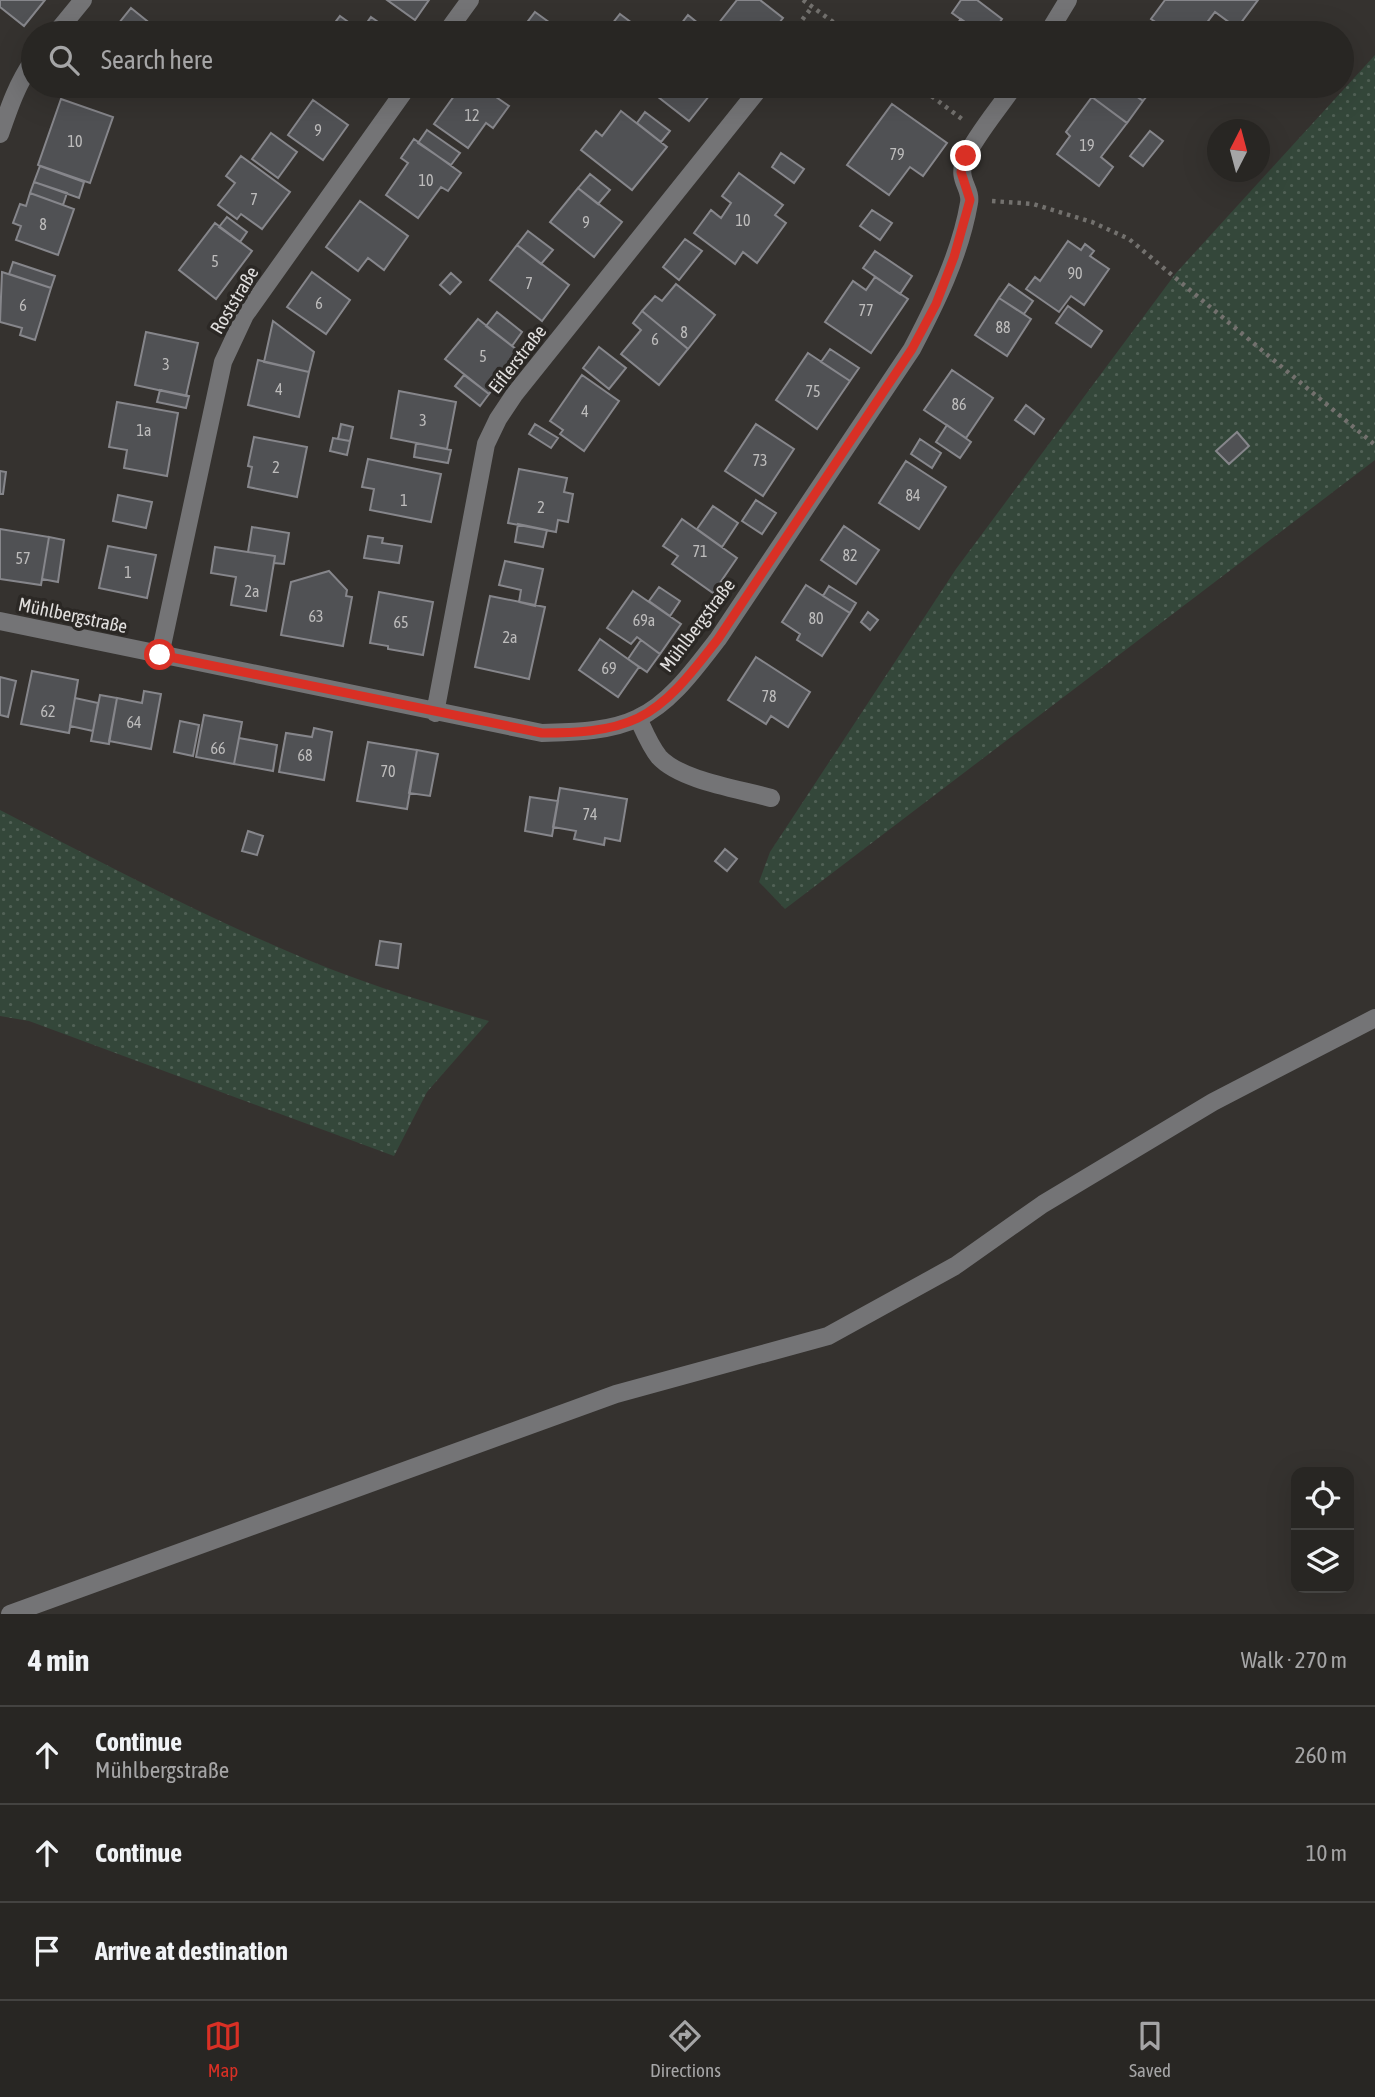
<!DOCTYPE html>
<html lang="en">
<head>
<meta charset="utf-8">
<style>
  :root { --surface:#282623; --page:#302e2b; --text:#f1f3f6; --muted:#a5a5a6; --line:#444341; --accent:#d93025 }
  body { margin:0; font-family:"Asap Condensed",sans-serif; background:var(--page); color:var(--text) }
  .controls { position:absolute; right:21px; bottom:21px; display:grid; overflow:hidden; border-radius:14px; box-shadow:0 7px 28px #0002 }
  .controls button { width:63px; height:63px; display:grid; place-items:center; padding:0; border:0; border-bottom:2px solid var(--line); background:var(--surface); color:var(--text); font:35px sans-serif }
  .compass { position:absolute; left:1207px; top:119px; width:63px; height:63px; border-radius:50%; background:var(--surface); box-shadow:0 7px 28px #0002; rotate:6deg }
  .stop { position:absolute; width:21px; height:21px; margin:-16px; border:5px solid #d93025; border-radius:50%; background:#fff }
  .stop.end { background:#d93025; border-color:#fff; box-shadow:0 2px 7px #0008 }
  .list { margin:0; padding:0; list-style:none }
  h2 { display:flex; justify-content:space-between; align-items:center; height:91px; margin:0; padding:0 28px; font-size:30px }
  h2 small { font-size:23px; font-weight:400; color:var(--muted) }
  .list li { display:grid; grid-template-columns:46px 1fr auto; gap:21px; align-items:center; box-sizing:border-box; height:98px; padding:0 28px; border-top:2px solid var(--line) }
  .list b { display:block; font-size:26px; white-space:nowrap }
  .list p { margin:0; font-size:23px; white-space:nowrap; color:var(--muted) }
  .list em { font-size:23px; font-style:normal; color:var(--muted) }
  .icon { flex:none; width:38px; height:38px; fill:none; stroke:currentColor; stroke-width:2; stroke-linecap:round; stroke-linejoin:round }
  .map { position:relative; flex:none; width:1375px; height:1614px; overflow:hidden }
  .search { position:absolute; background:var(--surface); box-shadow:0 7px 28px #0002; left:21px; right:21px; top:21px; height:77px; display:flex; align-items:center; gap:18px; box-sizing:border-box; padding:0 24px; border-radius:38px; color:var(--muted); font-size:26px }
  .sheet { height:385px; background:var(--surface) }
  nav { display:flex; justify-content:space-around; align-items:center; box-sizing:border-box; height:98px; border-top:2px solid var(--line); background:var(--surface); font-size:19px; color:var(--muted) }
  nav a { display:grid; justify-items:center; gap:4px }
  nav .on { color:var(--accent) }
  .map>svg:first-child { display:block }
  .grass { fill:url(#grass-dots) }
  .building { fill:#505154; stroke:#86868b; stroke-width:2 }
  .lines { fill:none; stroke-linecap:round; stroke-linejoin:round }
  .path { stroke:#73716e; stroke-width:4.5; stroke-dasharray:3.5 5; stroke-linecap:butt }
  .minor { stroke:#747476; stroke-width:18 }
  .route { stroke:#d93025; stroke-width:9 }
  .labels { text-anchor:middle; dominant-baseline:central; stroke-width:7; stroke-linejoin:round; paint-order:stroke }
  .number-label { font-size:16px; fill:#bdbcbc }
  .street-label { font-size:19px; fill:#e1dfde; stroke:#2b2825 }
</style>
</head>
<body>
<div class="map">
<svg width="1375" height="1614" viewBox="0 0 1375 1614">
  <defs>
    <pattern id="grass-dots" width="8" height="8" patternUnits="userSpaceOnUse" patternTransform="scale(1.75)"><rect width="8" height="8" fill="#34473a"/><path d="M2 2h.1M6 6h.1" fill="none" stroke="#516156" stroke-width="1.8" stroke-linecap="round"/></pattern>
  </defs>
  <rect width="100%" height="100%" fill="#35322f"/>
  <path class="grass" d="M1375,55V460L785,909L759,882L770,852L956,569L1176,273Z
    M0,810C95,859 189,909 287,951C353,980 421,1001 489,1021L427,1092L394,1156L29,1021L0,1016Z"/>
  <path class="building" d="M0,0H45L24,26L0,7Z
    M387,0H429L415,20Z
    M737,0H760L783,18L771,33H711Z
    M961,0H977L1002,19L992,33H980L952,13Z
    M1165,0H1258L1237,28L1215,12L1199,33H1172L1151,19Z
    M131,8L162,33H111Z
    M535,12L564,33H519Z
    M620,14L632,23L625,33L612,24Z
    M688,15L699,24L692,33L681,24Z
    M340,16L361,31L364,33H327Z
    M371,17L394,33H364L361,31Z
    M961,19L980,33H950Z
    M452,86H480L509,106L493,128L486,123L468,148L434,124L454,96L448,92Z
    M644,86H717L689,121Z
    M1101,86H1122L1143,101L1127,123L1092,97Z
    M1122,86H1155L1143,101Z
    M1092,97L1127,123L1101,157L1113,167L1099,186L1057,154L1070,136L1066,132Z
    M61,99L113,117L90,183L38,165Z
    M313,100L348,125L323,160L288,135Z
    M892,104L947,143L923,176L910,167L889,195L847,165Z
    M621,111L667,147L632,190L581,150L596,131L602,136Z
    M645,112L670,131L661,142L637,123Z
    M427,130L460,153L451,165L418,143Z
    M1150,131L1163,141L1143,166L1130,156Z
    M271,133L297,152L278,178L252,159Z
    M414,139L461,173L448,191L441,187L418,218L386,195L408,163L401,158Z
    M781,153L804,169L794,183L772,167Z
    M241,156L290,192L262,229L241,214L237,219L218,205L235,183L226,176Z
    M40,166L84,182L79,198L34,182Z
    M739,173L783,205L775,215L786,223L757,263L743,252L735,264L694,233L711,210L721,218L731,203L722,196Z
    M590,174L610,190L598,204L578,188Z
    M34,182L67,193L63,205L30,193Z
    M578,188L622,222L594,257L550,222Z
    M30,193L74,209L58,255L16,240L21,226L13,223L20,204L26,206Z
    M360,201L408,236L384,270L368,258L358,271L326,247Z
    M872,210L892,223L880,240L860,226Z
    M227,217L247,232L240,242L219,227Z
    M215,223L252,251L216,299L179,270Z
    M528,231L553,250L541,264L517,245Z
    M685,239L702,251L679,280L663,267Z
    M1068,241L1081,250L1085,244L1094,251L1090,256L1109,269L1084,305L1071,296L1059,312L1026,289L1035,277L1040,281Z
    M517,245L569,285L542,321L490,280Z
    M875,251L912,276L900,294L863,268Z
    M13,262L55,276L51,288L9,274Z
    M2,272L51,288L35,340L20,335L22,328L0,322Z
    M312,272L350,300L326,334L287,307Z
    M451,273L461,282L450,294L440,285Z
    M875,277L908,299L871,353L825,322L853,281L866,290Z
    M676,284L715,315L688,349L642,311L655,296L662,301Z
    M1009,284L1033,301L1024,314L999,298Z
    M999,298L1031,319L1007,356L975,335Z
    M1068,306L1102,331L1091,347L1056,323Z
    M642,311L688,349L659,385L621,354L641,330L633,323Z
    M497,312L522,332L512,346L486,326Z
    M478,319L521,353L489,394L445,359Z
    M273,321L314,352L309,372L264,362Z
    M146,332L198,343L186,396L135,385Z
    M599,347L626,368L609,389L583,368Z
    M830,349L859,368L850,381L821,362Z
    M808,353L850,381L817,429L776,400Z
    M258,360L309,372L299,417L248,405Z
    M952,370L993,398L966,438L924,410Z
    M464,375L489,394L480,406L455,386Z
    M582,375L619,401L584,451L560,434L563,430L550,421Z
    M160,390L189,396L186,408L157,402Z
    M399,391L456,402L447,449L391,438Z
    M117,402L178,413L167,476L124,468L127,450L109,447Z
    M1026,405L1044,419L1034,434L1015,420Z
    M341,424L353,427L350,441L338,439Z
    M535,424L558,438L551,448L529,434Z
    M756,424L794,449L763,496L725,471Z
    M947,425L971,442L960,458L936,442Z
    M1237,432L1249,446L1229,464L1216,451Z
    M254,437L307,447L297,497L248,487L252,467L248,466Z
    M333,438L350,441L347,455L330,451Z
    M920,439L941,453L932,468L911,454Z
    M416,443L451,450L448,463L414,457Z
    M368,459L441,474L431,522L370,510L374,489L362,487Z
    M906,461L946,487L919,529L879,503Z
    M519,469L567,478L564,492L573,494L568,522L558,520L556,532L508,523Z
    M0,471L6,472L3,494H0Z
    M118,495L152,502L146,528L113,521Z
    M756,500L776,513L762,534L742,521Z
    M713,506L738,523L722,547L697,529Z
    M682,519L737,558L713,593L672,564L678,556L663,546Z
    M518,524L547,530L543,547L515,542Z
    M844,526L879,550L856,584L821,560Z
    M252,527L289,533L284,564L274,563L275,556L248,552Z
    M0,529L49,537L41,585L0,579Z
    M368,536L383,538L382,543L402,546L399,563L364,558Z
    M49,537L64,540L58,582L42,579Z
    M108,546L156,555L147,598L99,588Z
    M215,547L275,556L266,611L231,605L236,577L211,573Z
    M505,561L543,569L535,606L519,602L521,590L499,585Z
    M329,571L347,590L346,596L352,597L343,646L281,635L291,582Z
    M806,585L850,613L822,656L797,640L800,634L782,622Z
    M829,586L856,603L850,613L823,596Z
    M659,587L680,601L670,616L649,601Z
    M633,591L681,624L660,654L637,637L631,644L607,628Z
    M379,592L433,602L423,655L388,649V646L370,643Z
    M490,596L545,607L529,679L475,667Z
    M868,612L878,620L870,630L861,622Z
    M600,639L639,667L618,697L579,670Z
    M641,640L660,654L647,672L628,659Z
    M756,657L810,692L788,727L771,716L766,724L728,700Z
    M32,671L78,680L69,733L21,724Z
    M0,677L16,681L8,717L0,715Z
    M144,691L161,694L151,749L109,741L117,698L142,703Z
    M100,695L117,698L109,744L91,741Z
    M75,698L98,703L93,731L70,726Z
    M204,715L242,722L234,764L196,757Z
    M180,721L199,725L193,756L174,752Z
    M314,728L332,732L324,780L279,772L286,733L312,737Z
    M239,738L277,745L273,771L234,764Z
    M368,742L417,750L407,809L357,801Z
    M417,750L438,754L430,796L409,793Z
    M560,788L627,799L620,841L605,838L604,845L574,839L576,831L553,827Z
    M530,797L558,801L552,836L525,831Z
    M248,831L263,836L257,855L242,851Z
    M725,849L737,859L727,871L715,861Z
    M380,941L401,944L398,968L376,965Z"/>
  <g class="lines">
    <path class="path" d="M803,0L848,33
      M792,33L812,7
      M918,86L962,119
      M992,201L1033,204L1092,222L1129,239L1375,445"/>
    <path class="minor" d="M56,33L83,0
      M446,33L470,0
      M1048,33L1068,0
      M0,134C9,108 17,84 33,61
      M0,621L542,733C573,732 609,732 638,718C671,703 696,667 718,639L912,349C936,303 960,255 969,203C972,187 955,180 966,157C976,135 1000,107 1014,86
      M160,655L223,362L245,315L408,86
      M435,713L486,444L498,419L514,395L758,90
      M638,718C644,731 650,746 659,757C681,781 740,789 771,798
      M10,1614L616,1394L828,1336L955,1266L1043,1204L1213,1102L1375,1018"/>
  </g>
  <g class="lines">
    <path class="route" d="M160,655L542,733C573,733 609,732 638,718C671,702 696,667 718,639L912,349L936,304L954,257L970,200L961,172L966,156"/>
  </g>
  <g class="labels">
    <g class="number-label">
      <text x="472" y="115">12</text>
      <text x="318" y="130">9</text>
      <text x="75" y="141">10</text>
      <text x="1087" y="145">19</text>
      <text x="897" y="154">79</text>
      <text x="426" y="180">10</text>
      <text x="254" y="199">7</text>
      <text x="743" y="220">10</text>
      <text x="586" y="222">9</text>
      <text x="43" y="224">8</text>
      <text x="215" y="261">5</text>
      <text x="1075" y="273">90</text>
      <text x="529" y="283">7</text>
      <text x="319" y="303">6</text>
      <text x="23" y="305">6</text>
      <text x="866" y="310">77</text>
      <text x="1003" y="327">88</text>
      <text x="684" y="332">8</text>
      <text x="655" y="339">6</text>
      <text x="483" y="356">5</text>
      <text x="166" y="364">3</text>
      <text x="279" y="389">4</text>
      <text x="813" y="391">75</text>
      <text x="959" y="404">86</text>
      <text x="585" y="411">4</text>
      <text x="423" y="420">3</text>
      <text x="144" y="430">1a</text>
      <text x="760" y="460">73</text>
      <text x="276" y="467">2</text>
      <text x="913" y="495">84</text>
      <text x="404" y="500">1</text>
      <text x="541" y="507">2</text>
      <text x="700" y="551">71</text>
      <text x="850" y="555">82</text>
      <text x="23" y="558">57</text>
      <text x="128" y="572">1</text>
      <text x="252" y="591">2a</text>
      <text x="316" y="616">63</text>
      <text x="816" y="618">80</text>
      <text x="644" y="620">69a</text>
      <text x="401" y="622">65</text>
      <text x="510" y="637">2a</text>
      <text x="609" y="668">69</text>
      <text x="769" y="696">78</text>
      <text x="48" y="711">62</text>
      <text x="134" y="722">64</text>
      <text x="218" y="748">66</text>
      <text x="305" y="755">68</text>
      <text x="388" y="771">70</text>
      <text x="590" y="814">74</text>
    </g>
    <g class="street-label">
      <text transform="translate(234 300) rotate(-59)">Roststraße</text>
      <text transform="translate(517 359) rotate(-52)">Eiflerstraße</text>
      <text transform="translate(73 615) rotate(12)">Mühlbergstraße</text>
      <text transform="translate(697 625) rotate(-53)">Mühlbergstraße</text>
    </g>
  </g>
</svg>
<div class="controls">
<button><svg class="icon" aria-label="locate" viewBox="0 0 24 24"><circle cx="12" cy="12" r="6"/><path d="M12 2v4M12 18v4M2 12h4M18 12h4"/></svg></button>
<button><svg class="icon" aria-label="layers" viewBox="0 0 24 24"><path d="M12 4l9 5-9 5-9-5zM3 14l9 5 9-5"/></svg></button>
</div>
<svg class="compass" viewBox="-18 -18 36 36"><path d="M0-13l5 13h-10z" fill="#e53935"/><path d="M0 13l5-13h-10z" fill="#a5a5a6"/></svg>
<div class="stop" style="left:160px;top:655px"></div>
<div class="stop end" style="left:966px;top:156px"></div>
<div class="search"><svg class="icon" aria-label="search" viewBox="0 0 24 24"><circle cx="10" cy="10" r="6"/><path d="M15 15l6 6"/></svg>Search here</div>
</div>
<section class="sheet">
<h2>4 min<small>Walk · 270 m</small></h2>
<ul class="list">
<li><svg class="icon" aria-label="ahead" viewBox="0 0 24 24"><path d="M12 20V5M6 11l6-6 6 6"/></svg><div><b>Continue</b><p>Mühlbergstraße</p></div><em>260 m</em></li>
<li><svg class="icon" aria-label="ahead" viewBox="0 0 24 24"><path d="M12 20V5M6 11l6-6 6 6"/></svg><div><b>Continue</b></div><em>10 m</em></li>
<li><svg class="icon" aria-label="arrive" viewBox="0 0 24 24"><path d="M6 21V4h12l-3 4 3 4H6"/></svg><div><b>Arrive at destination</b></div></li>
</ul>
</section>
<nav>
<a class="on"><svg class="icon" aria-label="map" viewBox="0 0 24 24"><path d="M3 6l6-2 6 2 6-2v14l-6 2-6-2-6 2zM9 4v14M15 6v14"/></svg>Map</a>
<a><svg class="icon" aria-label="directions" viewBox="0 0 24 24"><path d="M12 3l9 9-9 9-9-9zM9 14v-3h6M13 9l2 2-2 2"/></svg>Directions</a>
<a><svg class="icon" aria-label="saved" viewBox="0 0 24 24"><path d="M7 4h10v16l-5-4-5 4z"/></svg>Saved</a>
</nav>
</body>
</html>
